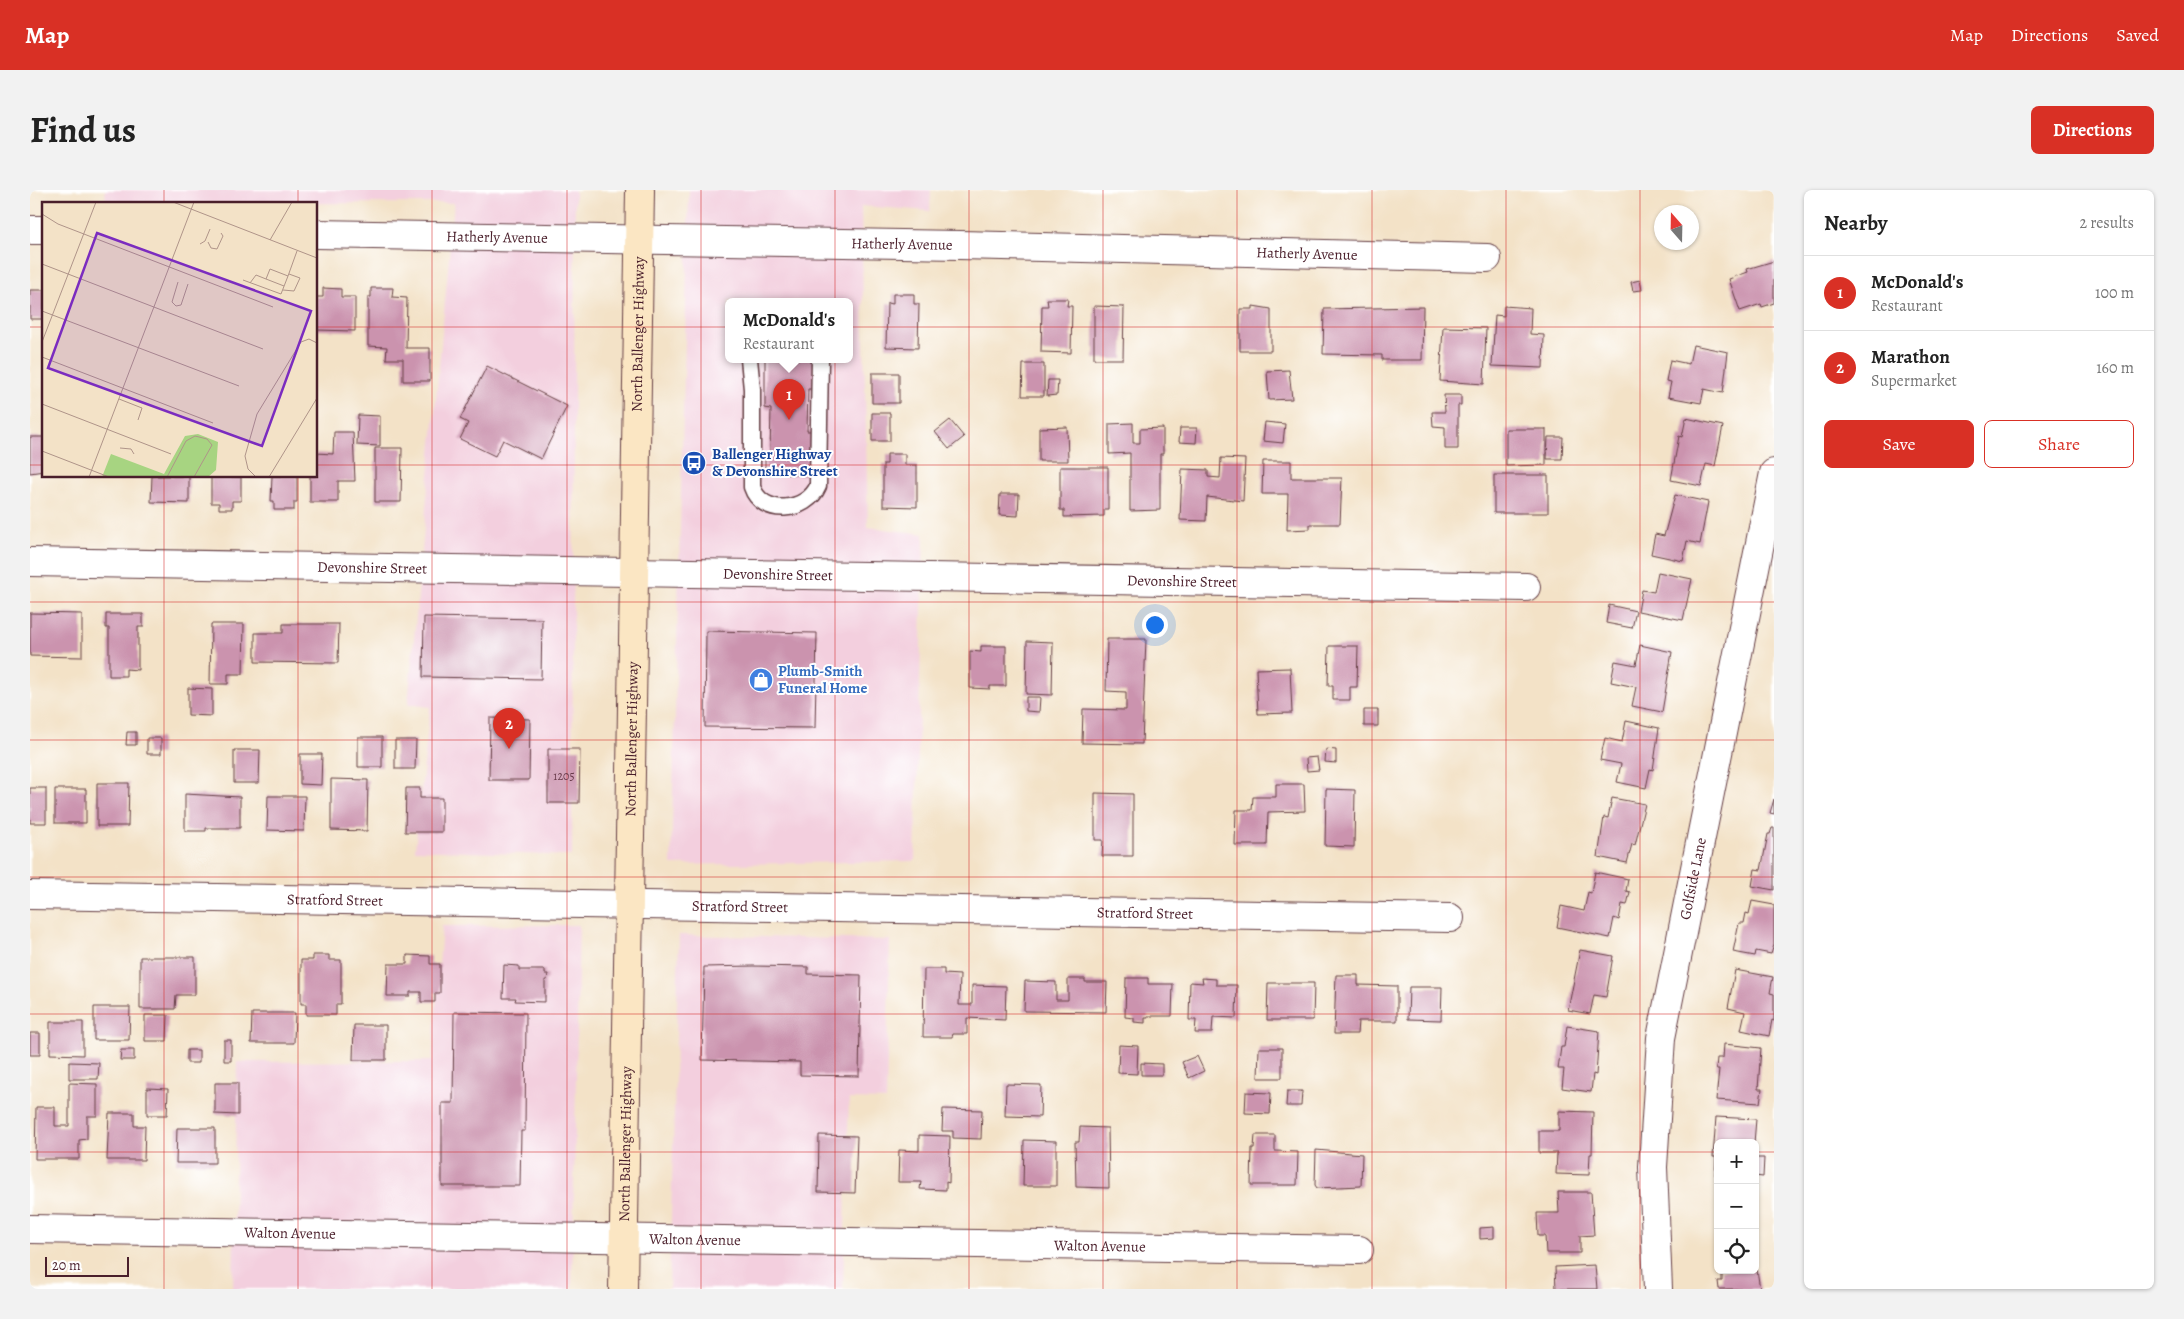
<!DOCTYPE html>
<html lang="en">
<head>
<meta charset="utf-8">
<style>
  :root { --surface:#fff; --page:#f2f2f2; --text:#222; --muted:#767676; --line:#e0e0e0; --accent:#d93025 }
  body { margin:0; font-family:Alegreya,serif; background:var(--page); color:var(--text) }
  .controls { position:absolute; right:15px; bottom:15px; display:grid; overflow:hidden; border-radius:8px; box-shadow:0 1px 4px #0004 }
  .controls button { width:45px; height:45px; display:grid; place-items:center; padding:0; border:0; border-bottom:1px solid var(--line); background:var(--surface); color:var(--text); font:25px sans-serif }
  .compass { position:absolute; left:1624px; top:15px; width:45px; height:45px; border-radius:50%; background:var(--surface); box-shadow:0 1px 4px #0004; rotate:340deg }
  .scale { position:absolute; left:15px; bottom:12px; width:84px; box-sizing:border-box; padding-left:5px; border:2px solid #4a1f2b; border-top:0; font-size:14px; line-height:18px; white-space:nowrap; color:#4a1f2b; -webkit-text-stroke:4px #fff; paint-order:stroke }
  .you { position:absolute; left:1124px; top:434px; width:18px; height:18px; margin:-12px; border:4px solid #fff; border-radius:50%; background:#1a73e8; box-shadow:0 0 0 8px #1a73e833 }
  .badge { display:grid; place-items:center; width:32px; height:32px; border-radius:50%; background:var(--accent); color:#fff; font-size:16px; font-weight:700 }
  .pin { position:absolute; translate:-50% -41px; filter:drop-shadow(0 1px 2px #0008) }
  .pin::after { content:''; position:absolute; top:26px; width:18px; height:15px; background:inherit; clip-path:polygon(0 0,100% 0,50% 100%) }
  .popup { position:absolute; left:695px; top:108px; width:128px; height:65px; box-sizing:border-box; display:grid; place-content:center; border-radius:8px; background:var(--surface); filter:drop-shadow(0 1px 4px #0005); font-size:16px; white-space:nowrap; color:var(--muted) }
  .popup b { font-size:19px; color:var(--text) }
  .popup::after { content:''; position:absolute; left:50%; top:100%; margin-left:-10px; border:10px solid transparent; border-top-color:var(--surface) }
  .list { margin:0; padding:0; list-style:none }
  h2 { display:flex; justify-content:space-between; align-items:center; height:65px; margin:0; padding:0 20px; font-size:21px }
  h2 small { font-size:16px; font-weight:400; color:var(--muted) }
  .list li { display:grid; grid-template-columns:32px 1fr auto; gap:15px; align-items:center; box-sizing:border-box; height:75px; padding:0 20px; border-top:1px solid var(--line) }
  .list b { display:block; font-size:19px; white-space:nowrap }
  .list p { margin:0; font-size:16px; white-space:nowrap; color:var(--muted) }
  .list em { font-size:16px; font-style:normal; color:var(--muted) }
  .actions { display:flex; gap:10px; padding:15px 20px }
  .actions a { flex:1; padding:11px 0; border:1px solid var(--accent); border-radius:8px; text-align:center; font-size:18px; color:var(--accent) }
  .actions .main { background:var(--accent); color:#fff }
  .icon { flex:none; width:28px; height:28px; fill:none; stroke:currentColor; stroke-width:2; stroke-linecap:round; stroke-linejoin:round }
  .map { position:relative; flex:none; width:1744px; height:1099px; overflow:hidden; border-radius:8px }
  header { display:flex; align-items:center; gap:30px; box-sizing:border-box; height:70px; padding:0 25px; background:var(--accent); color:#fff }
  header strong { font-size:24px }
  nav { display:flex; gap:28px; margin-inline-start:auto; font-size:18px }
  .intro { display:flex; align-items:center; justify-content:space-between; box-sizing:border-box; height:120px; padding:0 30px }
  h1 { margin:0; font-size:35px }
  .button { padding:12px 22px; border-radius:8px; background:var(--accent); color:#fff; font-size:18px; font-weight:700 }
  main { display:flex; gap:30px; padding:0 30px }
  aside { flex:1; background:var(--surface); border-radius:8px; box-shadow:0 1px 4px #0004 }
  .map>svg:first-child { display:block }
  .built { fill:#f3cfde; fill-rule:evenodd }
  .building { fill:#cb93ae }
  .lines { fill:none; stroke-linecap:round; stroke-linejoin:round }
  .lane-casing { stroke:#633c42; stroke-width:19 }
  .street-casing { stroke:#633c42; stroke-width:30 }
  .secondary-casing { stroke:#633c42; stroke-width:30 }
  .lane { stroke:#fff; stroke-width:16 }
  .street { stroke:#fff; stroke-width:28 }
  .secondary { stroke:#fbe6c3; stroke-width:28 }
  .grid { fill:none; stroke:#d62828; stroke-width:1; stroke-opacity:0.55 }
  .labels { text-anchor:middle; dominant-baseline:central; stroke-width:4; stroke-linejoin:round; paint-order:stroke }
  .number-label { font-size:12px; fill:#6a3c4c }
  .street-label { font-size:15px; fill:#4a1f2b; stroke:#fff }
  .transit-label { font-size:15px; font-weight:bold; fill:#164399; stroke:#fff; text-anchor:start }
  .shop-label { font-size:15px; font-weight:bold; fill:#366cbe; stroke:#fff; text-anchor:start }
  .inset-road { fill:none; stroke:#af9489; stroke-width:1 }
  .view { fill:#7b2cbf; fill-opacity:0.15; stroke:#7b2cbf; stroke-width:2.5 }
  .inset-edge { fill:none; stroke:#4a1f2b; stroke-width:2.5 }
</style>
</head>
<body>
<header>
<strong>Map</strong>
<nav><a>Map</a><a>Directions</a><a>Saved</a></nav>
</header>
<div class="intro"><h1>Find us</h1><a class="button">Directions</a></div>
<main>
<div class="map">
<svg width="1744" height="1099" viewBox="0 0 1744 1099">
  <rect width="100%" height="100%" fill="#fff"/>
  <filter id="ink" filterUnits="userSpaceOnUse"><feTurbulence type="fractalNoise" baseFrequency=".02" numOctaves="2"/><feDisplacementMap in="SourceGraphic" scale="10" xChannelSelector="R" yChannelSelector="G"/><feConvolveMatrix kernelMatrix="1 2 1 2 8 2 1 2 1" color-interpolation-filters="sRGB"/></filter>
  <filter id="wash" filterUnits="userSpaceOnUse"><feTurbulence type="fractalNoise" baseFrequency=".0096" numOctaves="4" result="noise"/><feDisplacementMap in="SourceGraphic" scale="20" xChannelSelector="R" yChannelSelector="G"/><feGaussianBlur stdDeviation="1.12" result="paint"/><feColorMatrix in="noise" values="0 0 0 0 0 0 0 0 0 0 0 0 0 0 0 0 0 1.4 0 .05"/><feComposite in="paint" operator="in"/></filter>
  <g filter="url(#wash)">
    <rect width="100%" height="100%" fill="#f3e2c7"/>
    <path class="built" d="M75,0H545L542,666L385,660L400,517L378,514L424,13L76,14Z
      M659,0H901L900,21L831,16L838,337L894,344L885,671L641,675ZM699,111H819V169H699Z
      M549,735L542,1099H203L207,872L402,871L412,736Z
      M649,745L860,750L856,910L819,909L813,1099H639Z"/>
    <g id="blocks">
      <path class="building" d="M1744,71V113L1732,117L1731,114L1710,121L1699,89L1718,82L1717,79Z
        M1610,90L1612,100L1603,101L1601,92Z
        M293,98L311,99V107H325V141L286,140V107H293Z
        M341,98H363L362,107L377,108L376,158H400V191H373V169H356L357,157L338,156V107H341Z
        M0,100H14V129H0Z
        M863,104H884V114H889L888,158L856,157L857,113L863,114Z
        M1017,109H1038L1037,116H1042L1041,163L1011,162L1012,116H1018Z
        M1064,116L1094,117L1093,169H1064Z
        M1223,116L1241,119V161H1210V119H1223Z
        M1474,116L1501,118L1500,144L1514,145L1513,178L1462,176L1465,125L1474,126Z
        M1393,117L1392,170H1352V165L1293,164L1294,119Z
        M1413,137L1456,138L1454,194L1410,191Z
        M1663,155L1698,162L1693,203L1674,199L1671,213L1638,207L1641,192L1636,191L1640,170L1659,174Z
        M735,169H785L784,199H778L777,241H784L783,279L776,278V285L735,284V264H740L741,219L735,218Z
        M993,174H1014V206H992Z
        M457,176L537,216L511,269L473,250L465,266L430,249L438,233L430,229Z
        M1259,180L1262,209L1239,210L1237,181Z
        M842,183H869V213H842Z
        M1018,190H1028L1027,205L1017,206Z
        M1414,205H1431V215H1428V259H1415V237L1403,236L1402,222H1415Z
        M842,223H860V251H842Z
        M328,225L350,226V256L327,255Z
        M1656,228L1693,236L1685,276L1676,274L1671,296L1641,290L1649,246L1652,247Z
        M920,230L934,247L919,259L905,242Z
        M1235,232L1255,234L1253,253L1233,251Z
        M1103,233V253H1110V239L1133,238V264H1130V320L1100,321V263L1079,264V234Z
        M1037,237L1038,271H1009V238Z
        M1150,238H1167L1166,253L1149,252Z
        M1476,239H1516V275L1476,276Z
        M304,242H323L325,291H308V312H280V286H286V263L303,264Z
        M0,247H14V281L0,283Z
        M1518,247H1533L1532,269H1517Z
        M345,258H372L371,312H345Z
        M857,264H875V275H887V317L853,316V274H857Z
        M1191,268L1215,269L1213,311L1177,307L1176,331L1150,330L1152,279L1178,280V287L1190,288Z
        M1233,271H1261V288H1312L1310,334H1280V339L1257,340L1258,304H1232Z
        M1030,277H1078V319H1074V326L1034,327V320H1030Z
        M1464,285H1518V323H1464Z
        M122,286H159V313L121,312Z
        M181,286L211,287V311H202V319H189V313H181Z
        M242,286H267V312H264V320H244V311H241Z
        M970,304H989L988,326L969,325Z
        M1645,305L1678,312L1670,354L1657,351L1653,371L1621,364L1625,344L1634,346Z
        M1628,382L1662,389L1653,430L1608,421L1612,400L1624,402Z
        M1579,415L1606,421L1602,438L1576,433Z
        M0,423L52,424V467L0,466Z
        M76,424H113V437H108V480L96,479V486H79V438H76Z
        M394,427L512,429L511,489L393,487Z
        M181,434H214L213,484H198V494H180Z
        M253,434H309L308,473L225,472V443H253Z
        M676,441L787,443L785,538L675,537Z
        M1077,449H1116L1112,554L1052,553L1053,519L1096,520V502L1076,501Z
        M997,451L1023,452L1022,505L996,504Z
        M1610,455L1642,462L1632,522L1602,516L1606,497L1581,492L1585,471L1606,475Z
        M951,456H976V496H960V499L940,498V461L951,462Z
        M1299,456H1328L1327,497H1320V510H1303V496H1298Z
        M1260,478L1262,523L1228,524L1226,479Z
        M158,498L182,499V526L158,525Z
        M996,507H1010L1009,522L996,521Z
        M1334,520H1348V536H1334Z
        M460,528L500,529L499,590H459Z
        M1596,531L1629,538L1623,580L1620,579L1616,598L1587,592L1591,574L1570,570L1575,548L1592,552Z
        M97,542H106V555H96Z
        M328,547H352V577H328Z
        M117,548H131V564H117Z
        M365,550H386L385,579H365Z
        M518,559H550L549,613H518Z
        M1296,559L1306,560V573L1295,572Z
        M204,560H230L229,593H204Z
        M270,564H292L291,595L270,594Z
        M1287,567L1289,580L1277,581L1276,568Z
        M301,589L338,590L337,641L301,640Z
        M67,593H99L98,636H67Z
        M1246,594H1274L1275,621L1238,622L1237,655H1205L1206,620H1222L1223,607H1246Z
        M0,598H16V633H0Z
        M376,598H390V608H412V642H375Z
        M25,599H56V633H25Z
        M1296,599L1325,600L1324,657L1295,656Z
        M1065,603L1103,604V666H1072L1073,650H1065Z
        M155,604L210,607V638H176V641H155Z
        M238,606H275L274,641L237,640Z
        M1582,608L1615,614L1605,655L1602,654L1597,673L1568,667L1574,627L1578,628Z
        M1744,609V624L1740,623Z
        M1742,638H1744V700L1722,696L1725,679L1731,680L1738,644H1740Z
        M1565,682L1598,689L1596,701L1600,702L1597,715L1592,714L1589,730L1584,728L1580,748L1527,737L1531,716L1554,721L1558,702L1561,703Z
        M1722,711L1744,715V755L1741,764L1726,761L1725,766L1703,762L1709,733H1714L1716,723L1719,724Z
        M1550,760L1583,766L1576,807L1564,805L1560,824L1538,820Z
        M283,765H299V770H311V814H306V825H276V814H271V770H283Z
        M377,765L400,766V774H410V803H405V812H391V802H380V806H357L358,774H377Z
        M110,767H165V805H146L145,819H110Z
        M474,775L489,776V780H515V784H518L517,790H515V812L485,811L486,808H473Z
        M723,776L778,777V784L831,785L829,886L770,885V872L672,870L674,777Z
        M894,779H914V784L930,785L929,815H942V795L976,796L975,830L937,828V844H923L922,847H893Z
        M1705,780L1743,787L1740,803L1744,804V831L1742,830L1739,846L1711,840L1715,822L1698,818Z
        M1306,785H1328V795L1367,796V831H1328L1327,844H1304Z
        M1096,788H1118V794H1143L1142,826H1118V828H1115V833L1104,832V828L1095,827Z
        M1172,788L1186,789V795H1207L1206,828L1183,827L1182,843H1165L1166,830H1159L1160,792L1173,793Z
        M1038,789H1055V792H1077L1076,822L994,821L995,791L1026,792V810H1038Z
        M1238,793H1284L1283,830H1237Z
        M1379,797H1412L1411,830L1378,829Z
        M64,817H100L99,850H64Z
        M424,822L496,823L495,941H491L490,996H412V913H423Z
        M222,823H265L264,853H221Z
        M115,825H138L137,851H115Z
        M20,832H53V865L20,864Z
        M324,835H356V870H323Z
        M1537,836L1569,841L1566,885L1563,884L1561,902L1532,898L1534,879H1528L1531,857H1534Z
        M0,843H10V865H0Z
        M194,850H201V871H194Z
        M1694,854L1731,858L1728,899H1732L1730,913L1686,910L1689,879H1686L1687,868H1693Z
        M1089,855L1108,856L1107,884L1088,883Z
        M1229,858H1252V888H1228Z
        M91,860H104V870H90Z
        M157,860H169V873H157Z
        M1167,866L1174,881L1159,888L1152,872Z
        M39,872L69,873L68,889H39Z
        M1111,873L1132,874V885H1111Z
        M39,893L67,894V926H57V949L49,950V969H5L6,917H25V936H39Z
        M185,893H208V925L185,924Z
        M976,894L1011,895L1010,927L975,926Z
        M117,898L138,899L137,925H117Z
        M1257,901H1272L1271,916H1256Z
        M1216,902L1241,903L1240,924L1215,923Z
        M913,919L952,920L951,949L923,948V941H912Z
        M1529,921L1563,922L1562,964H1560L1559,985L1526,984L1527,963H1509V941H1529Z
        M79,923H104V936H115L114,970H77Z
        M1686,927L1726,929L1724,953H1688V985H1685L1686,967H1683Z
        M1050,937L1078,938L1079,998L1046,997L1045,952H1049Z
        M147,938H185V973H146Z
        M789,945L827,946L825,1003L788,1002Z
        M889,945L920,946L919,993L916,992V1000L890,999L891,992H868L869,960L889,961Z
        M1225,945H1245V961L1268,962L1267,995H1221L1222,958H1224Z
        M994,950L1026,951V996H993Z
        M1286,960L1332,964L1331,996L1287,998L1285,995Z
        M1725,968H1734L1733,987L1725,986Z
        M1528,1002H1561L1564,1045L1550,1046V1063H1516L1515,1046H1508L1507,1023H1529Z
        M1464,1037V1048L1450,1049V1038Z
        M1565,1075L1567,1099H1526L1525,1077Z
        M1692,1080H1727L1730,1099H1689L1688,1091H1692Z"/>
    </g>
  </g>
  <g filter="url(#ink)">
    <use href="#blocks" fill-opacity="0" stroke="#633c42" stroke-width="1"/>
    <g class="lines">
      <g class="lane-casing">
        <path id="lane" d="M719,169L722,199V297C732,327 777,322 788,296L790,169"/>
      </g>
      <g class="street-casing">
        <g id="street">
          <path d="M0,40H14"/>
          <path id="s1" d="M286,44L930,55L1457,68"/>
          <path id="s2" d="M0,372L1496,397"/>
          <path id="s3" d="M0,705L1420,728"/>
          <path id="s4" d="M0,1039L1329,1060"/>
          <path id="s5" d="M1628,1099L1623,977L1631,848L1744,283"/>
        </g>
      </g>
      <g class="secondary-casing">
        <g id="secondary">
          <path id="s6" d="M593,1099L610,0"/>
        </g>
      </g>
      <use href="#lane" class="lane"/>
      <use href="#street" class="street"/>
      <use href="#secondary" class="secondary"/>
    </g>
  </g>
  <path class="grid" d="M134,0V14M268,0V14M402,0V1099M537,0V1099M671,0V1099M805,0V1099M939,0V1099M1073,0V1099M1207,0V1099M1342,0V1099M1476,0V1099M1610,0V1099M0,137H14M286,137H1744M0,275H14M286,275H1744M134,286V1099M268,286V1099M0,412H1744M0,550H1744M0,687H1744M0,824H1744M0,962H1688M1725,962H1744"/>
  <defs>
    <g id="bus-disc" transform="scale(1.25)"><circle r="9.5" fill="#1a4fb4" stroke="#fff"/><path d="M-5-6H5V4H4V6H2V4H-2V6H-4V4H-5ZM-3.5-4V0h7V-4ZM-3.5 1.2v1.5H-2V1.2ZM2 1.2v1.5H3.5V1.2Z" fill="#fff"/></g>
    <g id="shop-disc" transform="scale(1.25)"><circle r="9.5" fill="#3f7fe0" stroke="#fff"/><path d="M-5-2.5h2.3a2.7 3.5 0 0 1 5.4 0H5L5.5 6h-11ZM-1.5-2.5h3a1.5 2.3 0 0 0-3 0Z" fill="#fff"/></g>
  </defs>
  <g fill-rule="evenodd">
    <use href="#bus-disc" x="664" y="273"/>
    <use href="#shop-disc" x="731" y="490"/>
  </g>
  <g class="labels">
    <g class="number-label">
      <text x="534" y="586">1205</text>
    </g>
    <g class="street-label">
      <text stroke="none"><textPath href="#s1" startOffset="181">Hatherly Avenue</textPath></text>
      <text stroke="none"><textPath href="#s1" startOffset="586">Hatherly Avenue</textPath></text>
      <text stroke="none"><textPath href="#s1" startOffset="991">Hatherly Avenue</textPath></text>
      <text stroke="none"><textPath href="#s6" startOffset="955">North Ballenger Highway</textPath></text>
      <text stroke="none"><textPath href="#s2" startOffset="342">Devonshire Street</textPath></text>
      <text stroke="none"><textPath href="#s2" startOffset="748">Devonshire Street</textPath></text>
      <text stroke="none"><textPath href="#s2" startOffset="1152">Devonshire Street</textPath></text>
      <text stroke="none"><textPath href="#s6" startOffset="550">North Ballenger Highway</textPath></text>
      <text stroke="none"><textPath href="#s5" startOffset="414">Golfside Lane</textPath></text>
      <text stroke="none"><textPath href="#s3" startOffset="305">Stratford Street</textPath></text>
      <text stroke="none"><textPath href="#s3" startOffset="710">Stratford Street</textPath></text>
      <text stroke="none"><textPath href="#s3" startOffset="1115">Stratford Street</textPath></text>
      <text stroke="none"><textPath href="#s6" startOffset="145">North Ballenger Highway</textPath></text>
      <text stroke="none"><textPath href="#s4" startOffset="260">Walton Avenue</textPath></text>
      <text stroke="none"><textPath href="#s4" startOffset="665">Walton Avenue</textPath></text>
      <text stroke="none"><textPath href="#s4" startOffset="1070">Walton Avenue</textPath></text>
    </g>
    <g class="transit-label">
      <text x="682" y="264">Ballenger Highway<tspan x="682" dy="17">&amp; Devonshire Street</tspan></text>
    </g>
    <g class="shop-label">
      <text x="748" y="481">Plumb-Smith<tspan x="748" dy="17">Funeral Home</tspan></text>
    </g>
  </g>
  <g transform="translate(12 12)">
    <rect width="275" height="275" fill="#f3e2c7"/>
    <path d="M156,232L176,240L174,268L166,275H60L69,252L122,272L143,234Z" fill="#a7d481"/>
    <path class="inset-road" d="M131,0L275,56M0,12L16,22L231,105M228,38L250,0M166,40L169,46L175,47L181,34L179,31M158,42L163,39L168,27M0,62L221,147M246,74L255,49M201,78L239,92L246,74L228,67L224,77L242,84M136,80L130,100L134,104L139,103L146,82M208,81L214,73L224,77M241,88L252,89L258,76L247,72M0,109L197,184M0,140L54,0M0,155L171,221M77,197L100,206L96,218M0,202L129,252M78,246L89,247L92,252M0,249L67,275M47,275L152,0M125,275L144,239L153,234L165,237L170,243L152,275M214,275L206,267L203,254L215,212L259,140L267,137L275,141M227,275L275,196"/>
    <path class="view" d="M55,31L269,109L220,244L6,166Z"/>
    <rect width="275" height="275" class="inset-edge"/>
  </g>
</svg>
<div class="controls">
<button>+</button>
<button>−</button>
<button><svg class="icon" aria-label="locate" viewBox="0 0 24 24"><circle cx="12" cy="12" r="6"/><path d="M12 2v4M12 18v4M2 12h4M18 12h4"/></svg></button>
</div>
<svg class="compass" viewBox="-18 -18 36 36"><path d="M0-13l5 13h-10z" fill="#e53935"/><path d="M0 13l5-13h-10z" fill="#767676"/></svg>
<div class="scale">20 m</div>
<div class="you"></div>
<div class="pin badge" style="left:759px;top:230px">1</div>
<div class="popup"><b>McDonald's</b>Restaurant</div>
<div class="pin badge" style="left:479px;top:559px">2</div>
</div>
<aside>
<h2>Nearby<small>2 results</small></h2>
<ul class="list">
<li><span class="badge">1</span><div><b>McDonald's</b><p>Restaurant</p></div><em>100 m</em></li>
<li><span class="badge">2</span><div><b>Marathon</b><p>Supermarket</p></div><em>160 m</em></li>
</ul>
<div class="actions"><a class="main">Save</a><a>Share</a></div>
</aside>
</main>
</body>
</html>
